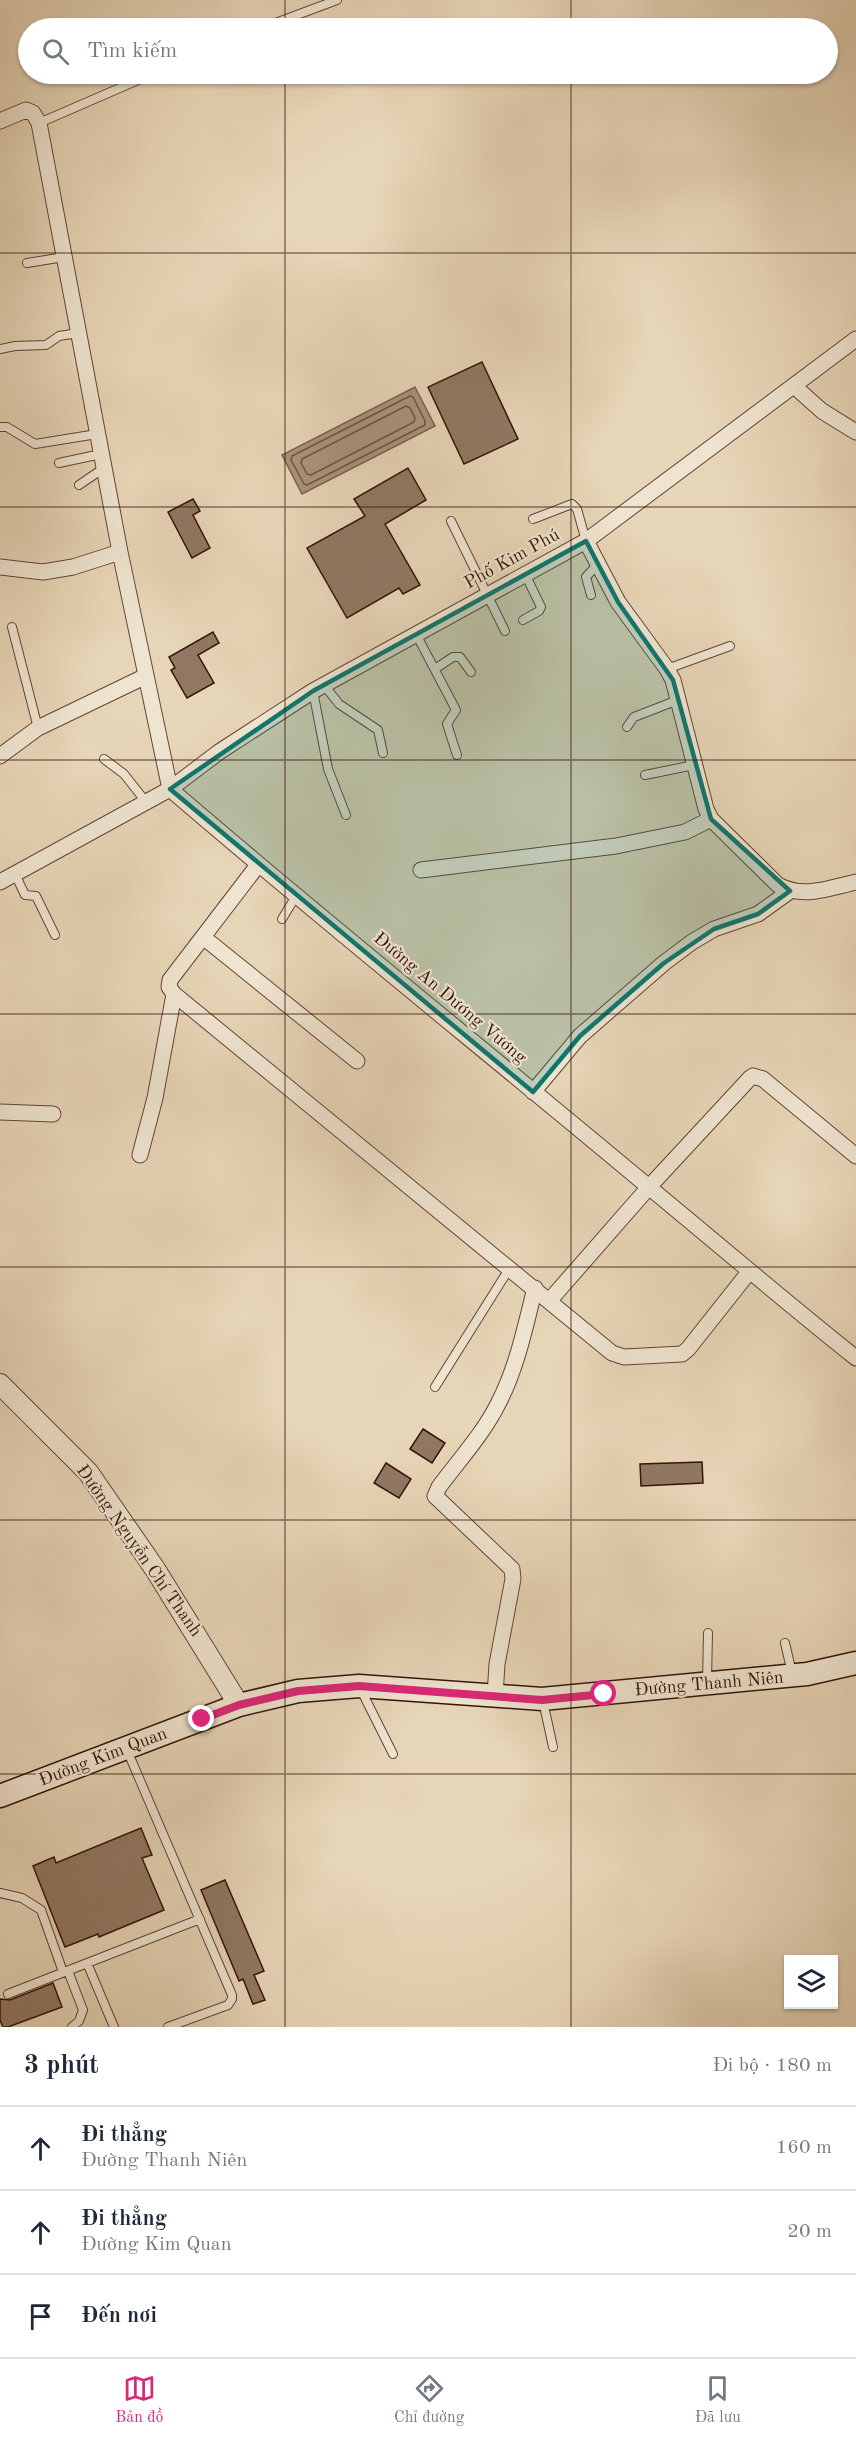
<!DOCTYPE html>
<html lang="vi">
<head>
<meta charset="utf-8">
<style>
  :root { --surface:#fff; --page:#f2f2f3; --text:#1f2937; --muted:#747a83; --line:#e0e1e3; --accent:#db2777 }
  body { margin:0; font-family:"Old Standard TT",serif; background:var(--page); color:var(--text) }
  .controls { position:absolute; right:18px; bottom:18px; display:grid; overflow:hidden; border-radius:0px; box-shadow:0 2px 4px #0004 }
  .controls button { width:54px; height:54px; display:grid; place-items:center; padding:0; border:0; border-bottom:2px solid var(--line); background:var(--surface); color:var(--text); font:30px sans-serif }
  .stop { position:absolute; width:18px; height:18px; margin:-14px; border:4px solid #db2777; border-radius:50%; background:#fff }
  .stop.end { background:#db2777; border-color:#fff; box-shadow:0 2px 6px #0008 }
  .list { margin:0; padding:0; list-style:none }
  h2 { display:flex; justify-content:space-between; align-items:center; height:78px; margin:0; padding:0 24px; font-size:26px }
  h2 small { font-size:20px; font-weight:400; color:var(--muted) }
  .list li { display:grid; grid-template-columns:39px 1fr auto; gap:18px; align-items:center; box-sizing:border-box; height:84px; padding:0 24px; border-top:2px solid var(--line) }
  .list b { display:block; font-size:22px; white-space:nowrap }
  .list p { margin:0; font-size:20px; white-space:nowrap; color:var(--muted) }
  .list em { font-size:20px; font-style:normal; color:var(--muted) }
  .icon { flex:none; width:33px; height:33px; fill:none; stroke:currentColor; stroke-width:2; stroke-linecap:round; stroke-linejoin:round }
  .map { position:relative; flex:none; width:856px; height:2027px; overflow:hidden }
  .search { position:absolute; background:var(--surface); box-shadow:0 2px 4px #0004; left:18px; right:18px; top:18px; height:66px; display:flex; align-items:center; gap:15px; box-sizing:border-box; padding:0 21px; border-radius:33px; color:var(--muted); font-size:22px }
  .sheet { height:330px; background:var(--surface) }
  nav { display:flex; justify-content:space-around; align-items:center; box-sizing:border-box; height:84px; border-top:2px solid var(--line); background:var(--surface); font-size:16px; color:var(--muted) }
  nav a { display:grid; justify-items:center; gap:3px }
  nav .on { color:var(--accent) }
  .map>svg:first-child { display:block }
  .water { fill:#aa937c; stroke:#7a604e; stroke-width:1.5 }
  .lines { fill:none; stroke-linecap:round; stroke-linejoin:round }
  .shore { stroke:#6e5442; stroke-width:1.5 }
  .building { fill:#917863; stroke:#331408; stroke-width:1.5 }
  .service-casing { stroke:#604434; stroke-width:10 }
  .minor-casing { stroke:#604434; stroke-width:17 }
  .tertiary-casing { stroke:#604434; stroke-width:22 }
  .secondary-casing { stroke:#331408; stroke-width:25 }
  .service { stroke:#efe4d0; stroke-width:8 }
  .minor { stroke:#efe4d0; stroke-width:15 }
  .tertiary { stroke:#efe4d0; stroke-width:20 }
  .secondary { stroke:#efe4d0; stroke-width:22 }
  .route { stroke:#db2777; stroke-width:8 }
  .marked { fill:#0f766e; fill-opacity:0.2; stroke:#0f766e; stroke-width:4.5; stroke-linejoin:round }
  .grid { fill:none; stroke:#331408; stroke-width:1.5; stroke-opacity:0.55 }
  .labels { text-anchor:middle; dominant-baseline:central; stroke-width:4.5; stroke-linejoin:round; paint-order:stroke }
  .street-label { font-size:18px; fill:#331408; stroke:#efe4d0 }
</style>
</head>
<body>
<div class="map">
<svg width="856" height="2027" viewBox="0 0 856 2027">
  <rect width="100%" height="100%" fill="#e7d5b7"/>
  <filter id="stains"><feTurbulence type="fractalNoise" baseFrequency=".00333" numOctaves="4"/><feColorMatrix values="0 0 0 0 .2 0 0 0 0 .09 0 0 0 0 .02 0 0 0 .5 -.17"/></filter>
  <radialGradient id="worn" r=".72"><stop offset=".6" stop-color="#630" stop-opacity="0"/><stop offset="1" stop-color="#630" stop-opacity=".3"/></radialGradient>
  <path class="water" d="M415,387L435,426L302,494L282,455Z"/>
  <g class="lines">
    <path class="shore" d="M410,396L413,397L425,421V425L307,485L304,484L291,460L292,456Z
      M406,406L410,408L415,418L414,422L311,475L307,474L301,463L302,459Z"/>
  </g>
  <path class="building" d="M482,362L518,439L464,464L428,387Z
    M408,468L426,500L385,524L420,585L403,594L399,588L347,618L307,548L365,516L354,499Z
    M193,499L200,511L193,515L210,548L192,558L168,512Z
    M213,632L219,643L198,655L214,683L187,698L171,670L175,668L169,657Z
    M423,1429L445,1443L432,1463L410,1449Z
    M702,1462L703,1483L641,1486L640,1464Z
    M386,1463L411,1479L399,1498L374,1483Z
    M141,1828L152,1855L142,1858L164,1910L99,1937L98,1934L65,1947L33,1866L54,1857L56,1863Z
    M225,1880L264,1971L254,1975L265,2000L253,2004L243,1979L239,1981L201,1890Z
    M53,1983L62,2007L8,2027H3L0,2020V1999L10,2000Z"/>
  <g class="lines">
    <g class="service-casing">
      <path id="service" d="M262,28L337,0
        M39,123L152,74
        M27,263L64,257
        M0,349L15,346L46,345L59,336L78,333
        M0,427H7L35,444L97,434
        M59,463L101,454
        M79,485L104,468
        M533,519L572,504L577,509L586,541
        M451,521L505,631
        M591,595L586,577L598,564
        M523,620L539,611L541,607L526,576
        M12,627L38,728
        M416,634L456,710L447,724L457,755
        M435,669L453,657H460L471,672
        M667,669L730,646
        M324,685L339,704L378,730L383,753
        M313,691L328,769L346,815
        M627,727L634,717L678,700
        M104,759L124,774L146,802
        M645,775L694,765
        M15,874L25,895L36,896L55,935
        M282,919L296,896
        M435,1387L509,1269
        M785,1643L792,1673
        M707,1680L708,1633
        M360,1688L393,1754
        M543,1701L553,1747
        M127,1750L232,1995V1999L228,2005L168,2027
        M0,1893L22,1898L41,1910L63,1972
        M87,1963L114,2027
        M68,1971L83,2010L79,2021L72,2027
        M8,1994L200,1919"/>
    </g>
    <g class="minor-casing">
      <path id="minor" d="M0,121L26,110L33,113L39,123L120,552L170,789L219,752L313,691L586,541L856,339
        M794,386L822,411L856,432
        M586,541L618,602L667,669L673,680L706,809L711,819L778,885C804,899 829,888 856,882
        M0,567L43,572L73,567L120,552
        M0,756L38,728L146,676
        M258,865L170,980L169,987L174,994L612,1353L624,1357L682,1354L688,1349L749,1272
        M421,870L616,846L685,832L711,819
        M0,882L170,789C328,925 491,1055 650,1188C719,1245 787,1303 856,1358
        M203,937L357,1061
        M533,1092L580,1036L664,963L692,942L714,929L758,914L790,891
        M0,1112L53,1114
        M140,1155L155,1098L174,994
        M550,1300L649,1187L750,1078L753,1076L763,1079L856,1156
        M495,1696L497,1664L513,1579L512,1569L435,1496L439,1487C459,1460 483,1434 498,1404C517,1368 525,1327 535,1288"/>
    </g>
    <g class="tertiary-casing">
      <path id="tertiary" d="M0,1384L88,1472L155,1569L239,1705"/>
    </g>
    <g class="secondary-casing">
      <path id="secondary" d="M0,1796L239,1705L298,1691L359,1686L542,1699L807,1674L856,1663"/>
    </g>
    <use href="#service" class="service"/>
    <use href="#minor" class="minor"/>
    <use href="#tertiary" class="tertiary"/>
    <use href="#secondary" class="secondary"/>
  </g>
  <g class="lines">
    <path class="route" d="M202,1719L239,1705L298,1691L359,1686L542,1700L604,1694"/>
  </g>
  <path class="marked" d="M586,541L618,602L673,680L711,819L790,891L758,914L714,929L664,963L580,1036L533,1092L170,789L313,691Z"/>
  <path class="grid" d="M285,0V28M571,0V28M285,74V2027M571,74V2027M0,253H856M0,507H856M0,760H856M0,1014H856M0,1267H856M0,1520H856M0,1774H856"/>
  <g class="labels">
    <g class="street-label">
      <text transform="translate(512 559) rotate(-29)">Phố Kim Phú</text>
      <text transform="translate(450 998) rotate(40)">Đường An Dương Vương</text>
      <text transform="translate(139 1551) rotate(55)">Đường Nguyễn Chí Thanh</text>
      <text transform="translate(709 1684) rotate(-5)">Đường Thanh Niên</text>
      <text transform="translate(103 1757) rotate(-21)">Đường Kim Quan</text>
    </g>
  </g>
  <rect width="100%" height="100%" filter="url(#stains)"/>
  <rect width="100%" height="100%" fill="url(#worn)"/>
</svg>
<div class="controls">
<button><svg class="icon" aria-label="layers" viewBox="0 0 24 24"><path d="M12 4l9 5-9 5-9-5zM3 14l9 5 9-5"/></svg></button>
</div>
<div class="stop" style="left:604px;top:1694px"></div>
<div class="stop end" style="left:202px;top:1719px"></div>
<div class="search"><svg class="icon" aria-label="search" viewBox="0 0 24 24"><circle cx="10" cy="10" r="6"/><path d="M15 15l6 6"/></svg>Tìm kiếm</div>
</div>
<section class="sheet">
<h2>3 phút<small>Đi bộ · 180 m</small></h2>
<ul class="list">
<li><svg class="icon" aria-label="ahead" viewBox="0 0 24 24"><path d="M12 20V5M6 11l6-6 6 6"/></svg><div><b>Đi thẳng</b><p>Đường Thanh Niên</p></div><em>160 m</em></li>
<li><svg class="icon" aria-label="ahead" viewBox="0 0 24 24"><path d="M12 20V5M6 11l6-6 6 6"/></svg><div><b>Đi thẳng</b><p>Đường Kim Quan</p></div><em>20 m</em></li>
<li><svg class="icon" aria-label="arrive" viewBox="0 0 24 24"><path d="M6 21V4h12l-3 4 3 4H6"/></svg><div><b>Đến nơi</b></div></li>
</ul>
</section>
<nav>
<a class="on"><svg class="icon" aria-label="map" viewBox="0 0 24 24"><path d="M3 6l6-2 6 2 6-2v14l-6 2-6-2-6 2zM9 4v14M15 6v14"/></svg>Bản đồ</a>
<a><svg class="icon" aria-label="directions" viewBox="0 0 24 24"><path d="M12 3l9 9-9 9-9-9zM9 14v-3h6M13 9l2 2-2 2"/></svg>Chỉ đường</a>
<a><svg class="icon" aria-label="saved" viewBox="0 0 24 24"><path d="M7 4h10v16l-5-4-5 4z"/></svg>Đã lưu</a>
</nav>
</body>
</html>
